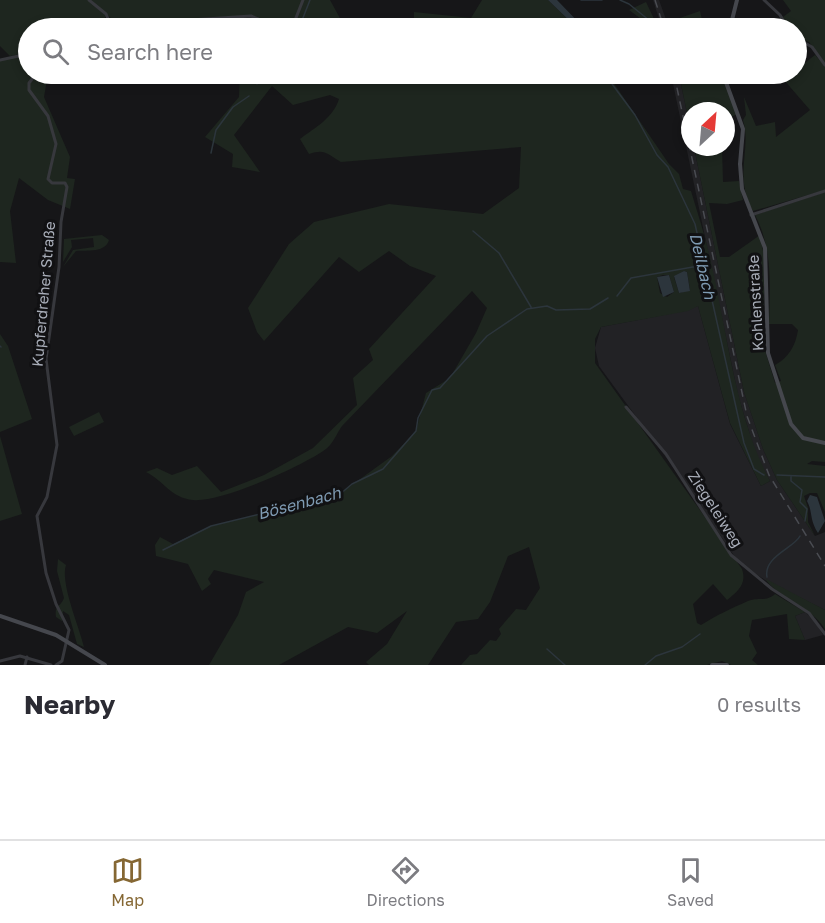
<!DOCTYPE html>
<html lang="en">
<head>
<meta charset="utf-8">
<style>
  :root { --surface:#fff; --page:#f2f2f3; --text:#2b2b33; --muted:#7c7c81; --line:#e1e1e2; --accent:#856733 }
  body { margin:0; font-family:"Golos Text",sans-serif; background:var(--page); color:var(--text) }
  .compass { position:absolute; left:681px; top:102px; width:54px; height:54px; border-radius:50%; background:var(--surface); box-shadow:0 3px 9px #0003; rotate:26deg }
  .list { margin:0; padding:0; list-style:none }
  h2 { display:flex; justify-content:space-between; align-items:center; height:78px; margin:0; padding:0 24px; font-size:26px }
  h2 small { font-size:20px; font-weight:400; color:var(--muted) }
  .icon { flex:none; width:33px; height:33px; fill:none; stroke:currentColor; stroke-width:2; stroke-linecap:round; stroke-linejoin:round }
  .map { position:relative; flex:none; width:825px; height:665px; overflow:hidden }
  .search { position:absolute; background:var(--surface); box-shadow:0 3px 9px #0003; left:18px; right:18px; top:18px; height:66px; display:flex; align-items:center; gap:15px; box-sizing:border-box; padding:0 21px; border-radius:33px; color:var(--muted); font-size:22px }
  .sheet { height:174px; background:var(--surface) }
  nav { display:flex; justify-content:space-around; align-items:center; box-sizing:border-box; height:84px; border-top:2px solid var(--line); background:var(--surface); font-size:16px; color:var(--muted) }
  nav a { display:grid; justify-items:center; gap:3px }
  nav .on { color:var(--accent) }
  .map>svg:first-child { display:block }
  .built { fill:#222225 }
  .green { fill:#1e261f; fill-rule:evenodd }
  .water { fill:#2c353c }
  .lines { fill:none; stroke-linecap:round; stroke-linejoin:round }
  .stream { stroke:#2c353c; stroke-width:1.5 }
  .street { stroke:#37383d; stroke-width:3 }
  .secondary { stroke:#45474d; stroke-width:4 }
  .rail { stroke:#4a4c52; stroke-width:1.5; stroke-dasharray:8 6; stroke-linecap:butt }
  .labels { text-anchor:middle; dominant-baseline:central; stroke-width:6; stroke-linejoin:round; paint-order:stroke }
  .street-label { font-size:15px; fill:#a8adb8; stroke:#111113 }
  .water-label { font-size:16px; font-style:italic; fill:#7f9bb3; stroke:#111113 }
</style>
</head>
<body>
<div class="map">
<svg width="825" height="665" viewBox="0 0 825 665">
  <rect width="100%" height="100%" fill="#161618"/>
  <path class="built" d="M653,0H659L669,28H662Z
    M671,74H679L690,128V147H694L744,392L763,449L777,480L815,536L825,532V610L765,580L739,563L684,482L599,366L595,348L601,327L669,314L698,306L730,424L761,486L770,481L756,455L738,395Z
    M805,612L814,620L823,635L805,640L795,616Z"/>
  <path class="green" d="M0,0H88L106,16L103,21L70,28H28V53L10,56L0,46Z
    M91,0H330L341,20L336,28H261V22L253,15L158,21L113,20Z
    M482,0H548L577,28H414V12L471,18Z
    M783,0H825V63L809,42L797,37L796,28H789L783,17L791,11Z
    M646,2L656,23L648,24L629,10Z
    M700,11L704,28H669L668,22Z
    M28,54V74H48L44,97L70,157L67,178L75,179L70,209L48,200L19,178L10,211L16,263L0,262V61Z
    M815,55L825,66V190L753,211C733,175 752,150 743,120L746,115L744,97L756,126L775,122L776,137L810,110L784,80L791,74H796L797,69Z
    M240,74H597L612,85L611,79L669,164L679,174L683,189L691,191C698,215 706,238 711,262C728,336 735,414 770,481L761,486L730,423L698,306L688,311L601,327L595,339V363L742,569C747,584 738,591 727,600L713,584L693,604L697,623L701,625C717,615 732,608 748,601C759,597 766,602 775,594L805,612L795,616L805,640L789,639L787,614L752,620L749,636L757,653L752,660L758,665H731L722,661L707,665H461L470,655L477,654L490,640L496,641L501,634L499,629L516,609L526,610L540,588L529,547L508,556L490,602L478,619L456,622L428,665H369L366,662L387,644L407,611L377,633L348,627L279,665H209L238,615L246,592L264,582L214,570L208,579L211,584L202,591L188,564L156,556L155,545L160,537L173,544L211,526L338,495L392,456L416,431L426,393L450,378L476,333L487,308L472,291L342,426C337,433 333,444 326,449C303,466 220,503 193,500C171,498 164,481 146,472L157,468L172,475L197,466L221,492L264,475L313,448L357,405L353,378L373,360L369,349L436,276L410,266L389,251L359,272L339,257L264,341L257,332L248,308L289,244L314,222L389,204L483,214L519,188L521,147L341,162C328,155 326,148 309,154L300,139C316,127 333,118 339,99L330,95L293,105L272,86L234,135L260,172L232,167L233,154L205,137L239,97ZM684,271L687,272L690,290L679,293L674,277ZM663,275H669L674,292L667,297L660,293L657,277Z
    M679,74H722L737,114L726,120V111H690V128Z
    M694,147H722L723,182L739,181L743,200L727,204L709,203L720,257H729L760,235L764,256V347L775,383L781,381L775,365C789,358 796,344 798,330L792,324H769C770,286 773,249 755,215L825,192V462L812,461L807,464L825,466V512L817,493H810L804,496L808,508V522L815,536L777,480L763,449L744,392Z
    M102,235L109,240C105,253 88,250 76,251L63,267L73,250L94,247L93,238L71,240L72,247L63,262L64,239Z
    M0,334L8,346L32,419L0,432Z
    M99,412L104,422L74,436L69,427Z
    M0,436L22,514L0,521Z
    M58,559L66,565C60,583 79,626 84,647L77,644L69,615L63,611L62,621L56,617C54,605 61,607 64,598L57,571Z
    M766,579L825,610V629C812,607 770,592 766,579Z"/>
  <path class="water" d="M548,0H557L584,28H577Z
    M684,271L687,272L690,291L679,293L674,276Z
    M669,275L674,292L663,297L657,277Z
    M810,495L817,497L825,521L818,533C809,519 813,512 807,501Z"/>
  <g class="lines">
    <path class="stream" d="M581,0H602
      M620,0L629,4L655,25
      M299,28L310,0
      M257,84L258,78L265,74
      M612,84L635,115L657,155L668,167L695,224L744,443L754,469L764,475
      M211,153L216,130L233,107L249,96
      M473,231L499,253L531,307
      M617,296L631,278L704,265
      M0,346L1,347
      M777,475L825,477
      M791,476V481L802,490L800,502L807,509L805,521
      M163,550L211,526L339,495L352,484L383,469L416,431L418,418L432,390L440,388L487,336L527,309L547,306L556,310L590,309L608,298
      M767,577C763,557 794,548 800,536
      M547,649L565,665
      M645,665L656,656L682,647L700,634"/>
    <path class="street" d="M89,0L106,14L109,21
      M764,0L780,15L788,28
      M61,28L109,21L160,22L251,16L258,19L260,28
      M292,28L303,0
      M796,38L812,47L825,65
      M0,60L28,54
      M36,74L29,83V90L48,116L56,144L48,179L52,183H65L67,187L61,222L59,267L46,359L57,445L47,497L37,516L46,573L56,604L69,630L62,661
      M751,215L825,191
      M626,407L666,454L731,555L772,589L809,613L825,634
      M0,661L20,656L51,665
      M25,665L27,657
      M56,665L62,661"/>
    <path class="secondary" d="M730,28L737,0
      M723,74L743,129L740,164L742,189L765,248L768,353L791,424L803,438L825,443
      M0,616L56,635L105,665
      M712,665H727"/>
    <path class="rail" d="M655,0L664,28
      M674,74L747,416L769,475L825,566"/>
  </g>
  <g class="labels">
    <g class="street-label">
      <text transform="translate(43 294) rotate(-85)">Kupferdreher Straße</text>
      <text transform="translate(755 303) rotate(-93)">Kohlenstraße</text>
      <text transform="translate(716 509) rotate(57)">Ziegeleiweg</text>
    </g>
    <g class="water-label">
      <text transform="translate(703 266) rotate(77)">Deilbach</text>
      <text transform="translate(299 503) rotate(-15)">Bösenbach</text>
    </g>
  </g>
</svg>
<svg class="compass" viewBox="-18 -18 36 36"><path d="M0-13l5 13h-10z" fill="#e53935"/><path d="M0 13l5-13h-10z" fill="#7c7c81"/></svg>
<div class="search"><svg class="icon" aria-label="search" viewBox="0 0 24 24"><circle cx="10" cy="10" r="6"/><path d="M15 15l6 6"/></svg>Search here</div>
</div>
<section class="sheet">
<h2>Nearby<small>0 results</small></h2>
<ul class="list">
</ul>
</section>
<nav>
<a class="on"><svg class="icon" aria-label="map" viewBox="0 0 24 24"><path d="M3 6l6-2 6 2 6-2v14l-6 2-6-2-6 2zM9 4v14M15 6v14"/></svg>Map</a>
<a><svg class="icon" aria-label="directions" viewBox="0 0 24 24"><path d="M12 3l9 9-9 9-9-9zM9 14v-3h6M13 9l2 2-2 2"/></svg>Directions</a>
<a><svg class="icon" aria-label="saved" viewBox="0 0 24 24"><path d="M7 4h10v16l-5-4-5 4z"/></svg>Saved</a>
</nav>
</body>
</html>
